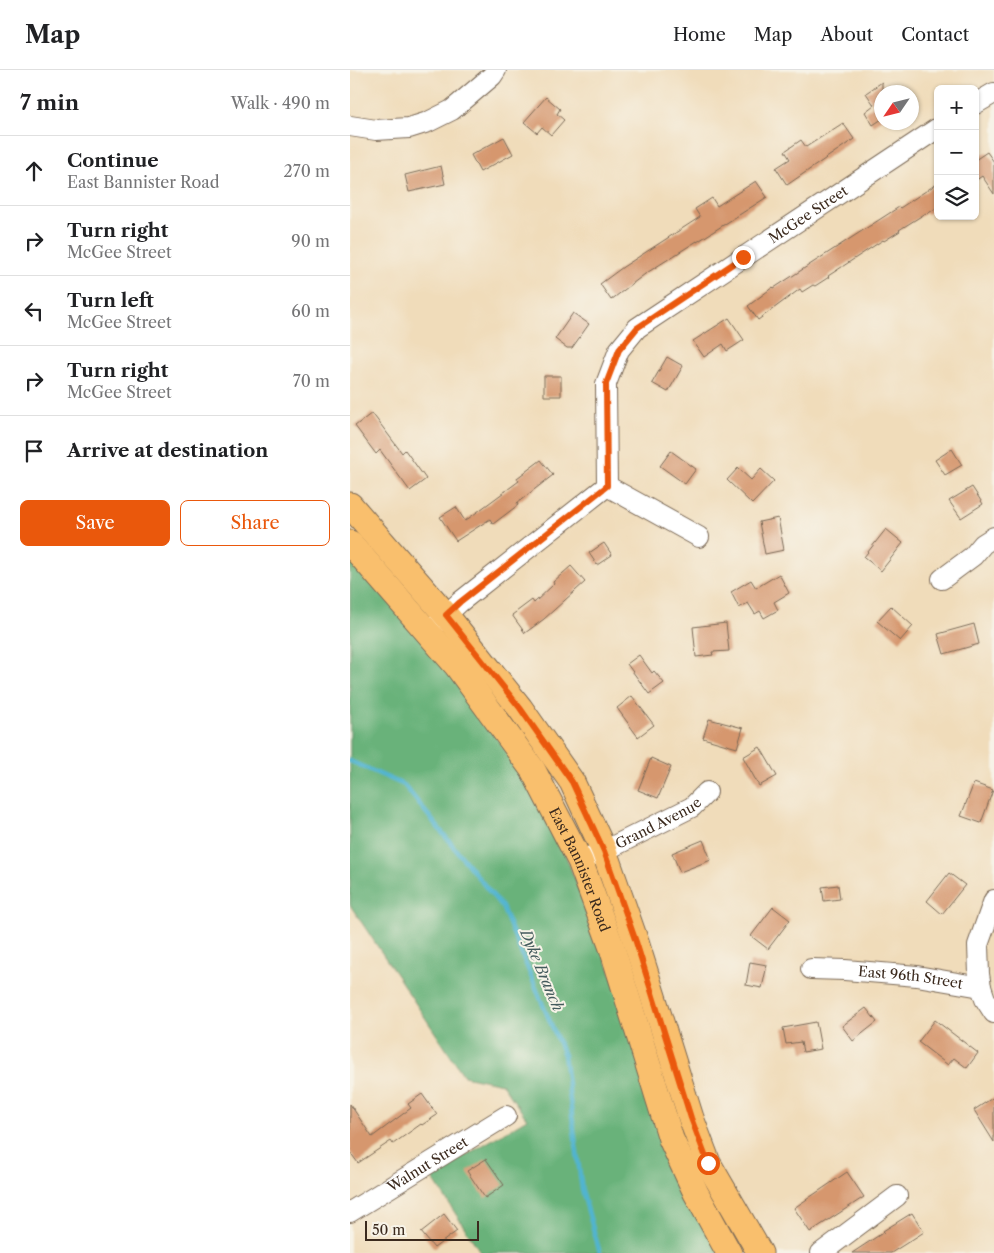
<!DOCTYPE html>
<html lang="en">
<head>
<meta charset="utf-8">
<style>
  :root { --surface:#fff; --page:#f2f2f2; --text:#202124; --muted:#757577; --line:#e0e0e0; --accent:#ea580c }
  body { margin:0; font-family:"Libre Caslon Text",serif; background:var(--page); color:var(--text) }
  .controls { position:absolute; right:15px; top:15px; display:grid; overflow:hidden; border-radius:8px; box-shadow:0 1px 4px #0004 }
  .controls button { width:45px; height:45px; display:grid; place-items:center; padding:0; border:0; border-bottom:1px solid var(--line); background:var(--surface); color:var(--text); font:25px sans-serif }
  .compass { position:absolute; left:524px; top:15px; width:45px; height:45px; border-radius:50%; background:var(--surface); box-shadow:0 1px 4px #0004; rotate:235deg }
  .scale { position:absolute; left:15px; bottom:12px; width:114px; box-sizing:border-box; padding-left:5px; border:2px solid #3b2a1e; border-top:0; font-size:14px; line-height:18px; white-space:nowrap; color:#3b2a1e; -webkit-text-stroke:4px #f7f3e8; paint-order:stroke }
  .stop { position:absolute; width:15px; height:15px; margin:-11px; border:4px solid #ea580c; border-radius:50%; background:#fff }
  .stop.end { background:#ea580c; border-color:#fff; box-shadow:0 1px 5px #0008 }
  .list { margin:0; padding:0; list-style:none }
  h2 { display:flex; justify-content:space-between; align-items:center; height:65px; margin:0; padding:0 20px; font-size:21px }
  h2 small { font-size:16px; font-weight:400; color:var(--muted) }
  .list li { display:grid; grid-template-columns:32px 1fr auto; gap:15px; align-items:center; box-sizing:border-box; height:70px; padding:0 20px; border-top:1px solid var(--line) }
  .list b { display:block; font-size:19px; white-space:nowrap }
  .list p { margin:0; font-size:16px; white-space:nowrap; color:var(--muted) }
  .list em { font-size:16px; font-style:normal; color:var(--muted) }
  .actions { display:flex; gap:10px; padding:15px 20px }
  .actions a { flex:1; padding:11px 0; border:1px solid var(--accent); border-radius:8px; text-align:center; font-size:18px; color:var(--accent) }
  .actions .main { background:var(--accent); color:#fff }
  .icon { flex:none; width:28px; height:28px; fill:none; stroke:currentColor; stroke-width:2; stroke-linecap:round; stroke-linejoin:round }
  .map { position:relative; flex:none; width:644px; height:1183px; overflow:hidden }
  header { display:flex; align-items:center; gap:30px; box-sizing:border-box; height:70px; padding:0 25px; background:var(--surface); border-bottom:1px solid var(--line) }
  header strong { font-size:24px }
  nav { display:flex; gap:28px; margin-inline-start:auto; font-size:18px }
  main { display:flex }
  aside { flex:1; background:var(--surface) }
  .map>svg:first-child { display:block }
  .forest { fill:#69b27a; stroke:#526e4c }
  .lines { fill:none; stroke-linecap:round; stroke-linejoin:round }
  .stream { stroke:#51b4d0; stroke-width:4.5 }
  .building { fill:#d6976e }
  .minor-casing { stroke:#7a6855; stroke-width:22 }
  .major-casing { stroke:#7a6855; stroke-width:27 }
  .minor { stroke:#fff; stroke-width:20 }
  .major { stroke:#f9bf6d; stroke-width:25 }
  .route { stroke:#ea580c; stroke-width:6 }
  .labels { text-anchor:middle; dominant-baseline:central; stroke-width:4; stroke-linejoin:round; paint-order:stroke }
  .street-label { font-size:14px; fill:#3b2a1e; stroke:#f7f3e8 }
  .water-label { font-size:15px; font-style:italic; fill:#435a5c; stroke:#f7f3e8 }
</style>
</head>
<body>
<header>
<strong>Map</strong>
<nav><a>Home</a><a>Map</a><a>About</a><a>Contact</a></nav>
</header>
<main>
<aside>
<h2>7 min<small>Walk · 490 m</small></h2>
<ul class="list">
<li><svg class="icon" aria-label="ahead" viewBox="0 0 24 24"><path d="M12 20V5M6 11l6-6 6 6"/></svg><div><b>Continue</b><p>East Bannister Road</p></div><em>270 m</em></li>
<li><svg class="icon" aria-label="right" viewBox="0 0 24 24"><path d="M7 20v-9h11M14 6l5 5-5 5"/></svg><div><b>Turn right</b><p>McGee Street</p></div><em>90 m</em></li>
<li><svg class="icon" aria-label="left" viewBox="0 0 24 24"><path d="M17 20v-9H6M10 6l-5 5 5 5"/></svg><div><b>Turn left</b><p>McGee Street</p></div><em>60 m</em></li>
<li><svg class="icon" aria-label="right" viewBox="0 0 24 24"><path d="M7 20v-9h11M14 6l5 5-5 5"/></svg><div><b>Turn right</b><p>McGee Street</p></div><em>70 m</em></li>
<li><svg class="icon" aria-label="arrive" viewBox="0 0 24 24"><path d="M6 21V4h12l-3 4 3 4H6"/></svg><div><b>Arrive at destination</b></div></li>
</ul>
<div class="actions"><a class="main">Save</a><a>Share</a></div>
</aside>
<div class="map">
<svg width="644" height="1183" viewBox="0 0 644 1183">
  <rect width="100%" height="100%" fill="#f7f3e8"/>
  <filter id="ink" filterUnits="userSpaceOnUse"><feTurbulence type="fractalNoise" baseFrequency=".02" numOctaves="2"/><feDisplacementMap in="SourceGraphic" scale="10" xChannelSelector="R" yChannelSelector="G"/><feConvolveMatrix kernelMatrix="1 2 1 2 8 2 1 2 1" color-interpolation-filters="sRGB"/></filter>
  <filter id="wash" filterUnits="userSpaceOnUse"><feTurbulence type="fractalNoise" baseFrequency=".0096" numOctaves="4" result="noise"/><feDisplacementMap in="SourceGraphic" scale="20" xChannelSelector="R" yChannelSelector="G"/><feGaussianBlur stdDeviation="1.12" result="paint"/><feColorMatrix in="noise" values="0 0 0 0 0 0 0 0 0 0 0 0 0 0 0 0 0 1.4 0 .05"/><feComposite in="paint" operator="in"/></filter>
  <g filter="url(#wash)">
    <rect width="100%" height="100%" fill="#f0dcba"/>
    <path class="forest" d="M0,486L107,610L183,719L212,776L369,1183H131L81,1106L177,1049L152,1014L114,1006L0,835Z"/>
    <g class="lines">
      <path class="stream" d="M0,691L54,715L152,837L214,985L232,1120L250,1183"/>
    </g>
    <g id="blocks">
      <path class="building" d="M532,12V49L523,55L515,42L524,35L516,23Z
        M196,27L210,39L207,44L214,50L201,65L192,57L187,63L174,52Z
        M493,53L504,69L437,115L426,98L440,89L435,81L451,70L456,77Z
        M154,67L163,84L130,102L121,85Z
        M637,82L644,92V124L632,106L625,111V90Z
        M91,96L95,114L59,122L55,105Z
        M406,111L417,127L347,172V171L295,204L261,230L250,214L273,197L350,147L345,139L362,128L367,136Z
        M588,113V137L577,144L576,143L549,160L550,161L534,171L533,170L478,206L479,207L465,216L463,215L452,222L450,219L408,250L398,236L423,217L424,218L467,190L549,137L550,138Z
        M223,243L239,254L222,278H217L205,269Z
        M379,248L394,270L377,281L373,274L354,287L343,271Z
        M317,287L333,296L318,322L302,313Z
        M194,306H211V326H194Z
        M22,343L52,383L55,380L76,409L60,421L30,380L26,384L5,356Z
        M602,379L612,395L595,405L585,390Z
        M321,381L346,399L335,414L310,396Z
        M191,390L203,405L167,433L168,435L143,454L140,449L106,471L90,447L106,437L115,451L169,411L167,408Z
        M388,398L401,410L411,399L424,411L402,434L377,410Z
        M622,417L633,434L611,448L599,431Z
        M428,448L434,480L415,484L409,452Z
        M536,459L553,473L531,501L514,487Z
        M254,473L262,485L247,495L239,483Z
        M221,496L235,512L194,549L175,563L162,545L182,530L184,533L204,514L203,512Z
        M429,504L439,523L424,532L428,540L414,548L410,541L405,544L398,533L389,538L381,522L401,510L406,518Z
        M541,536L563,556L550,571L527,551Z
        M376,553L379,581L362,582L363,585L346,587L343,557Z
        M624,554L629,574L594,584L588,564Z
        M289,585L302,603L304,601L314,613L299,624L277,594Z
        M282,626L304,655L288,667L267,638Z
        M359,649L393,658L387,678L353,668Z
        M410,677L427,706L409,716L393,687Z
        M301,688L321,697L308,728L288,720Z
        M624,713L643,720L631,753L611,746Z
        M353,770L361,790L330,802L322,783Z
        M599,803L615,815L592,844L577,831Z
        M488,815L490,829L474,831L472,817Z
        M423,837L440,850L418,879L401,866Z
        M400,892L417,895L412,918L396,915Z
        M516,938L527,952L503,971L492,956Z
        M585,950L628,983L617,998L604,988L598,995L568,972Z
        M466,952L471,979L453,982L451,972L436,974L433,958Z
        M72,1024L87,1045L72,1055L71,1054L43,1074L41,1071L8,1093L0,1082V1034L22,1067L61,1038L58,1034Z
        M644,1027V1072L624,1040Z
        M136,1089L154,1115L135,1128L117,1101Z
        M497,1102L514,1127L460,1162L444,1138Z
        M562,1143L574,1162L541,1183H502L534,1162L533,1161Z
        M94,1144L107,1161L84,1178L71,1162Z"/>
    </g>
  </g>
  <g filter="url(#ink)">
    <use href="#blocks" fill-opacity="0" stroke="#7a6855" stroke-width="1"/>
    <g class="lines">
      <g class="minor-casing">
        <g id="minor">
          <path d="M625,34L644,23"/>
          <path d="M0,56L26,60L59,58L78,52L102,40L142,6L146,0"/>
          <path d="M257,416L349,467"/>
          <path d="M592,509L623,486L633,474L644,467"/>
          <path id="s1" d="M86,554L110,532L257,416L256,314L269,280L287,258L588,58"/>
          <path id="s2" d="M241,786L254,781L342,737L357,722"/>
          <path id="s3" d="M461,899L495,900L567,906L631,917L635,929L644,943"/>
          <path d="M631,917L629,904L628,875L644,830"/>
          <path id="s4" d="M0,1142L156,1046"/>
          <path d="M471,1183L547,1126"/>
        </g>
      </g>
      <g class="major-casing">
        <g id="major">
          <path d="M0,435L96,545L170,638L222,712L254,781L286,872L341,1048L358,1093L410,1183"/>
          <path id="s5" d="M0,473L107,596L183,700L230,791L262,878L321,1069L346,1123L379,1183"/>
        </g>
      </g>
      <use href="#minor" class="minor"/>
      <use href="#major" class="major"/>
    </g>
  </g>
  <g class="lines" filter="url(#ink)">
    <path class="route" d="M358,1093L341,1048L286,872L254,781L222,712L170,638L96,545L110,532L257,416L256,314L269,280L287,258L393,187"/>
  </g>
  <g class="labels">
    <g class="street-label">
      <text stroke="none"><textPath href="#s1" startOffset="592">McGee Street</textPath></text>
      <text stroke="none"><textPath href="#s2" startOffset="75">Grand Avenue</textPath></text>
      <text stroke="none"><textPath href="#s5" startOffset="402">East Bannister Road</textPath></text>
      <text stroke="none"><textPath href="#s3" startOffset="100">East 96th Street</textPath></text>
      <text stroke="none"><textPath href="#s4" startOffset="91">Walnut Street</textPath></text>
    </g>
    <g class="water-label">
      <text transform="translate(192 900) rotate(67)">Dyke Branch</text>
    </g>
  </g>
</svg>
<div class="controls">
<button>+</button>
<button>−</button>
<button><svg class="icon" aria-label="layers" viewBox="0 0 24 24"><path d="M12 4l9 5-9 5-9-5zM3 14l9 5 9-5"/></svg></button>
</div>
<svg class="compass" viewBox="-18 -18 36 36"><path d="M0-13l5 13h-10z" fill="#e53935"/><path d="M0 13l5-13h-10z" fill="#757577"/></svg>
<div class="scale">50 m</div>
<div class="stop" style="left:358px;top:1093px"></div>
<div class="stop end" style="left:393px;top:187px"></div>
</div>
</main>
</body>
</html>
